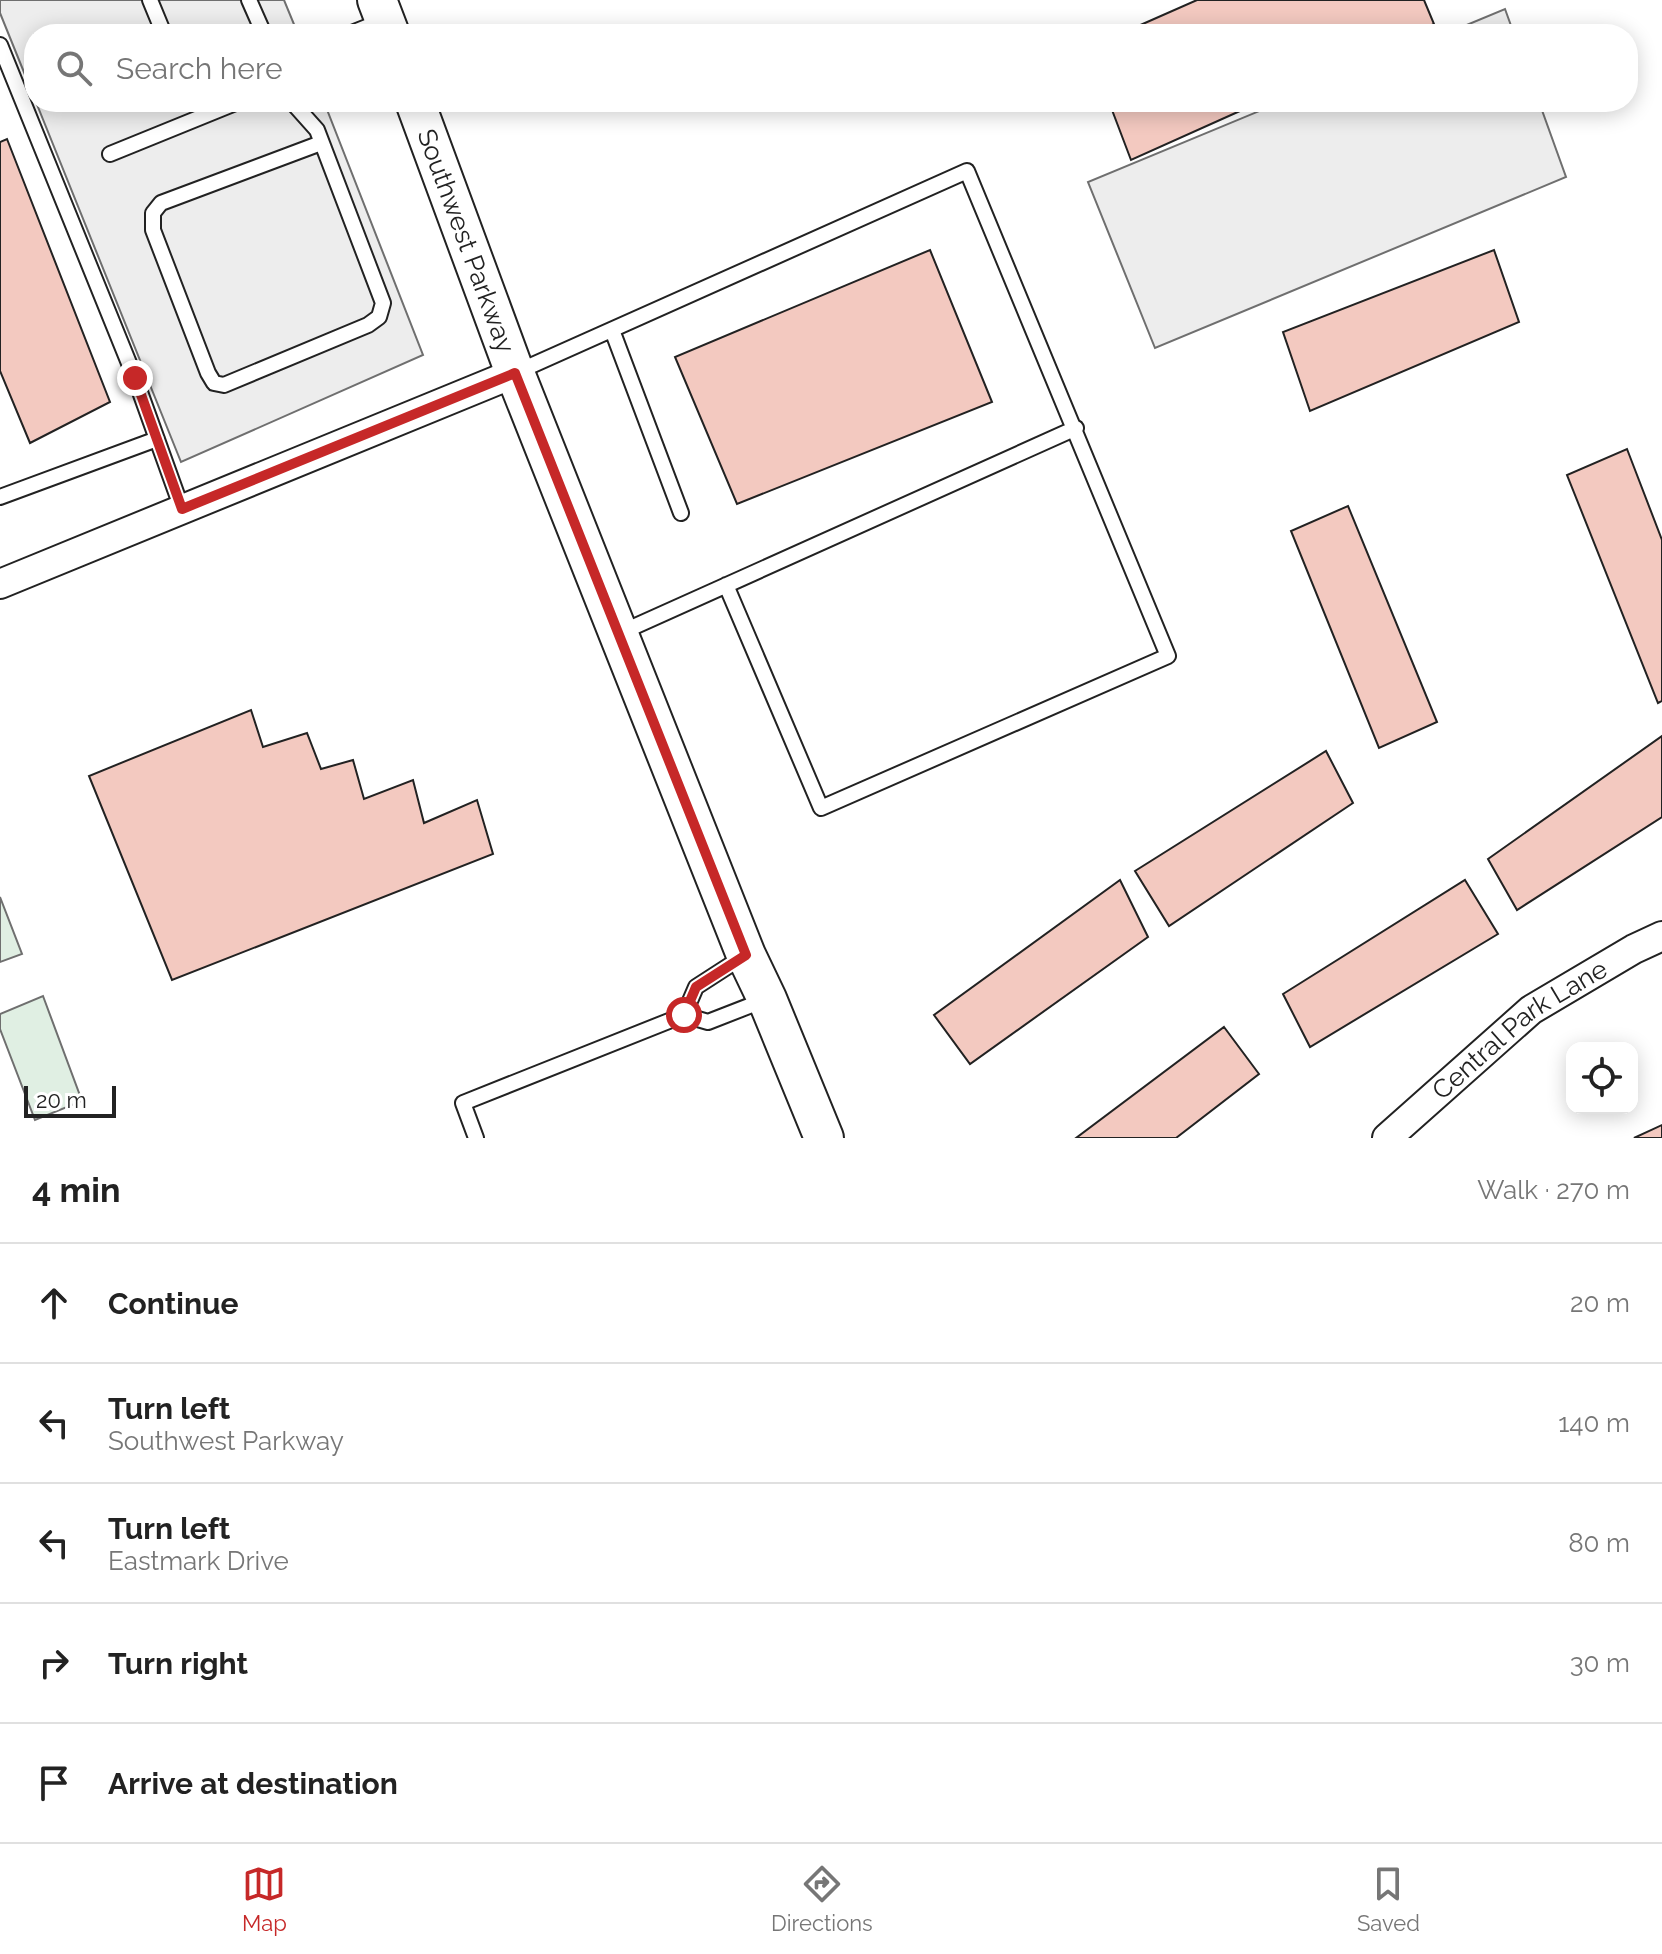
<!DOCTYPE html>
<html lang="en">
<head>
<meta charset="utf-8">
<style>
  :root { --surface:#fff; --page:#f2f2f2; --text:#222; --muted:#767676; --line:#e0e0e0; --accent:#c62828 }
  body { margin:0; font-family:Raleway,sans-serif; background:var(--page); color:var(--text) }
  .controls { position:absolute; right:24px; bottom:24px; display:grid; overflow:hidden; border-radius:16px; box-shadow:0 4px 20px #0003 }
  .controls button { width:72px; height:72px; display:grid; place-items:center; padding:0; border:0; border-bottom:2px solid var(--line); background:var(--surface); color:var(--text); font:40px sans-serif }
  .scale { position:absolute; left:24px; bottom:20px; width:92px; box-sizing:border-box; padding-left:8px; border:4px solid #222; border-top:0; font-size:22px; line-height:28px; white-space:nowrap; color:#222; -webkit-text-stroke:6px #fff; paint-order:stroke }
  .stop { position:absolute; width:24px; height:24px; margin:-18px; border:6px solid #c62828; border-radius:50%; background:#fff }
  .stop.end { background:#c62828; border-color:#fff; box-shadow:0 2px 8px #0008 }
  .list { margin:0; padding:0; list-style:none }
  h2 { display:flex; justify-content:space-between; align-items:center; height:104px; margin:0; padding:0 32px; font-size:34px }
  h2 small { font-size:26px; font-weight:400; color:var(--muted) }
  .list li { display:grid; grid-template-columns:52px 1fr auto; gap:24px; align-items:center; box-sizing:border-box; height:120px; padding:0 32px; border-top:2px solid var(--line) }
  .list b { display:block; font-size:30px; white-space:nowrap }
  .list p { margin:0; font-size:26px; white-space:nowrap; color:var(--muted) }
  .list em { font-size:26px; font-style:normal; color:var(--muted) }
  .icon { flex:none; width:44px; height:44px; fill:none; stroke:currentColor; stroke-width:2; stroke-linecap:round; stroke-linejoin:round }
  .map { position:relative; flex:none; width:1662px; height:1138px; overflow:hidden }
  .search { position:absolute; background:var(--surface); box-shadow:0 4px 20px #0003; left:24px; right:24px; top:24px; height:88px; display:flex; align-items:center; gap:20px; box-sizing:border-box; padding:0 28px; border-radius:32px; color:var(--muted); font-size:30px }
  .sheet { height:704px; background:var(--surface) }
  nav { display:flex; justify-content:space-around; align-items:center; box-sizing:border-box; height:112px; border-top:2px solid var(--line); background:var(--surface); font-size:22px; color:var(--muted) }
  nav a { display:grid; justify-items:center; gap:4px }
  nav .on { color:var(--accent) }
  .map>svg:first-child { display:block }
  .green { fill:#e0efe3; stroke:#6f6f6f; stroke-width:2 }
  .parking { fill:#ededed; stroke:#6f6f6f; stroke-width:2 }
  .building { fill:#f3c9c0; stroke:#222; stroke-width:2 }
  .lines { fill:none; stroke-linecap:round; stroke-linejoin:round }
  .lane-casing { stroke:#222; stroke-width:18 }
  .street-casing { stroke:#222; stroke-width:32 }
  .secondary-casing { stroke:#222; stroke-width:42 }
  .lane { stroke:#fff; stroke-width:14 }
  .street { stroke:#fff; stroke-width:28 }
  .secondary { stroke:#fff; stroke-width:38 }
  .route { stroke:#c62828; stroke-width:10 }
  .labels { text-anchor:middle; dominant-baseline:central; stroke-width:6; stroke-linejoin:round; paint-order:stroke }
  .street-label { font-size:26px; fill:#222; stroke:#fff }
</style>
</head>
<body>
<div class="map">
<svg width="1662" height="1138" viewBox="0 0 1662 1138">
  <rect width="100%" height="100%" fill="#fff"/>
  <path class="green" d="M0,897L22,954L0,962Z
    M43,996L82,1101L35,1120L0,1029V1014Z"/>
  <path class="parking" d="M0,0H284L298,34H34V97L0,13Z
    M1505,9L1514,34H1445Z
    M36,102H324L423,355L181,462Z
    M1281,102H1539L1566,177L1155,348L1088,182Z"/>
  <path class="building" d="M1197,0H1424L1434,24L1412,34H1120Z
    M1109,102H1260L1131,160Z
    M7,139L110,402L30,443L0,371V142Z
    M930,250L992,402L737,504L675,357Z
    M1494,250L1519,322L1310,411L1283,332Z
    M1627,449L1662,540V701L1658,703L1567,475Z
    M1348,506L1437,722L1379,748L1291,531Z
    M251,710L263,747L307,733L321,769L353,760L364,799L413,780L424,823L477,800L493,854L172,980L89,776Z
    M1662,736V817L1517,910L1488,859Z
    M1326,751L1353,803L1169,926L1135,871Z
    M1120,880L1148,937L970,1064L934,1015Z
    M1465,880L1498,934L1310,1047L1283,994Z
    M1224,1027L1259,1074L1176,1138H1076Z
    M1662,1125V1138H1634Z"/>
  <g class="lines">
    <g class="lane-casing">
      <path id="lane" d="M150,0L164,34
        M249,0L264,34
        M349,34L384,20
        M0,45L135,378L182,509
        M292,102L317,130L383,303L379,317L368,325L224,385L214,383L208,373L153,230V213L161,203L321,143
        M110,154L238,102
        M612,330L681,513
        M517,372L967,171L1168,656L821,808L726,585
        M0,497L157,439
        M620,633L1076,428
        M684,1015L696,987L744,956
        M476,1138L463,1103L684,1015L708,1022L767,999"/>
    </g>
    <g class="street-casing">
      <g id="street">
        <path d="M0,584L515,373"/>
        <path id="s1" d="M1387,1138L1531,1010L1634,949L1662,936"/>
      </g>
    </g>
    <g class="secondary-casing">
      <g id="secondary">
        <path d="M377,0L390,34"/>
        <path id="s2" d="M415,102L515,373L746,955L767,999L824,1138"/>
      </g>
    </g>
    <use href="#lane" class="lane"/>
    <use href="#street" class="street"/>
    <use href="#secondary" class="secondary"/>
  </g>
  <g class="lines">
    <path class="route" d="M135,378L182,509L515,373L746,955L696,987L684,1015"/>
  </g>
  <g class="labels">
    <g class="street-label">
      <text stroke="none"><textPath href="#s2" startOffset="148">Southwest Parkway</textPath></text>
      <text stroke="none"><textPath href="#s1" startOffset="172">Central Park Lane</textPath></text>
    </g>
  </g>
</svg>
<div class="controls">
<button><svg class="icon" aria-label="locate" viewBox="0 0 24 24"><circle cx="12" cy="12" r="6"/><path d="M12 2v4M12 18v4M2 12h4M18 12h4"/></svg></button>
</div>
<div class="scale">20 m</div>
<div class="stop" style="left:684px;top:1015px"></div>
<div class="stop end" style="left:135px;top:378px"></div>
<div class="search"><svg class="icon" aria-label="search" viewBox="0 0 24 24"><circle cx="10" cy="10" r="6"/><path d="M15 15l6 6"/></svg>Search here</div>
</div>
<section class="sheet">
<h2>4 min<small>Walk · 270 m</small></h2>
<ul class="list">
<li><svg class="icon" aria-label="ahead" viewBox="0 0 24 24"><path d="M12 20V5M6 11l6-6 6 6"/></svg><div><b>Continue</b></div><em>20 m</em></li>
<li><svg class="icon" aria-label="left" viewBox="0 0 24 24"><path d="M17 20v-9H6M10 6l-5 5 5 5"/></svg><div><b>Turn left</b><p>Southwest Parkway</p></div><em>140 m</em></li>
<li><svg class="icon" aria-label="left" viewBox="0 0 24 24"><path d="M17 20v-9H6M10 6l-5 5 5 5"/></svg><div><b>Turn left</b><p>Eastmark Drive</p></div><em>80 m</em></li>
<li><svg class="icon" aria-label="right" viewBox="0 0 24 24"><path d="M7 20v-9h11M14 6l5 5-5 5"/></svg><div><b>Turn right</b></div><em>30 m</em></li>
<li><svg class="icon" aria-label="arrive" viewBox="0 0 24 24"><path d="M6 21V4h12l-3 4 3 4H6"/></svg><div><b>Arrive at destination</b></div></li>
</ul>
</section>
<nav>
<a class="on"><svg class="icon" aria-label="map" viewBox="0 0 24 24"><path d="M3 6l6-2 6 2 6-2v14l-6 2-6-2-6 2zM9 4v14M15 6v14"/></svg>Map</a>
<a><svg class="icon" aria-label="directions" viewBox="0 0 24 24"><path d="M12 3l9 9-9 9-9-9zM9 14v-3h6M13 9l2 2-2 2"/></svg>Directions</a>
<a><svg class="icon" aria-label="saved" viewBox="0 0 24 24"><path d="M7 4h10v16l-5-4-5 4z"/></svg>Saved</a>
</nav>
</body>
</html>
